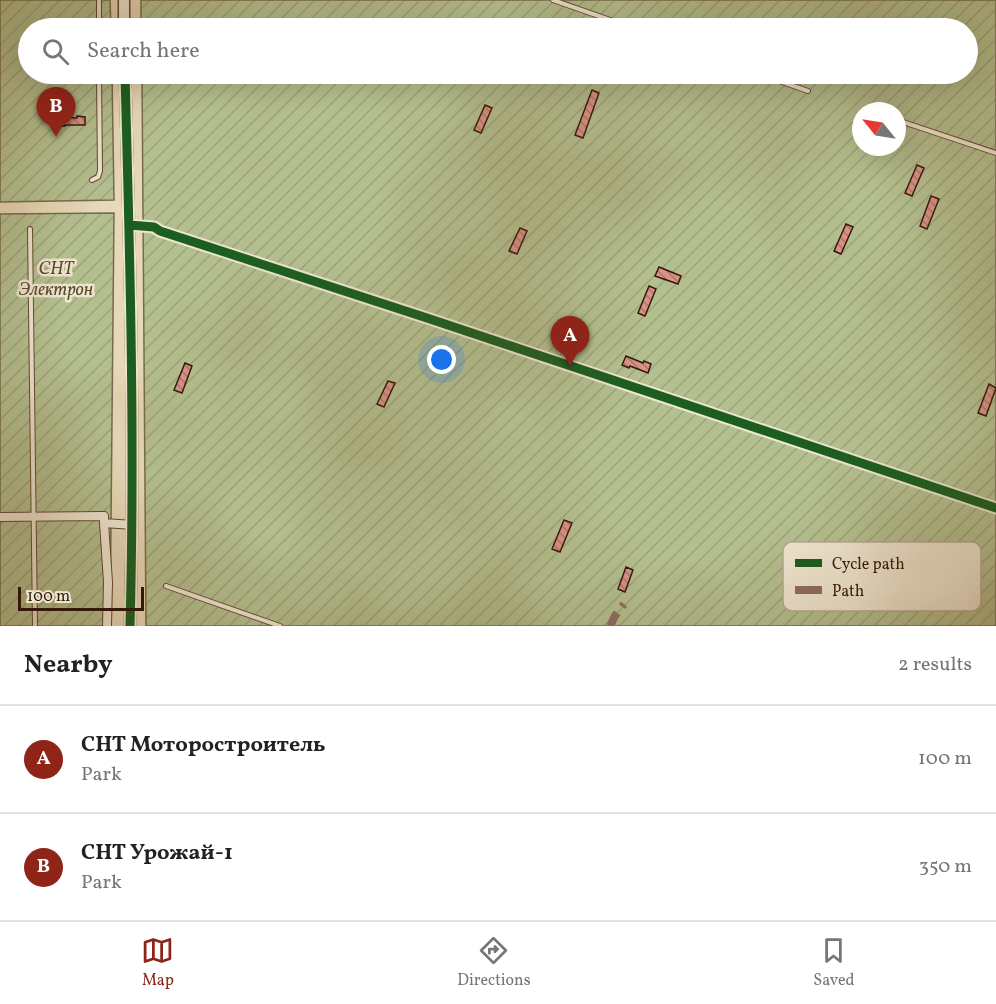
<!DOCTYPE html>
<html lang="en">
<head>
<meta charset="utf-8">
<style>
  :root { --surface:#fff; --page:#f6f6f6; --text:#222; --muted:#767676; --line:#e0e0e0; --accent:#8f2418 }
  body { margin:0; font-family:Vollkorn,serif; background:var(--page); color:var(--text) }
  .compass { position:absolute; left:852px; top:102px; width:54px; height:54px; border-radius:50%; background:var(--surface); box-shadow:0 6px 24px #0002; rotate:300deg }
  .scale { position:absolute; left:18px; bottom:15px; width:126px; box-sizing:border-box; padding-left:6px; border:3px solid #341908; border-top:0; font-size:16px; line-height:21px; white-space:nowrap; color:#341908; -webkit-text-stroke:4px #efe6d0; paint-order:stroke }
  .you { position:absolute; left:442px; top:360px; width:21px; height:21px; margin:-15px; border:4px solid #fff; border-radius:50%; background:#1a73e8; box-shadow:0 0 0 9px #1a73e833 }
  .badge { display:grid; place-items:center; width:39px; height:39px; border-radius:50%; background:var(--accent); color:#fff; font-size:20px; font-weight:700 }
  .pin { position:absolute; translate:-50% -50px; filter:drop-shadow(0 2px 3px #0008) }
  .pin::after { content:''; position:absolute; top:32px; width:21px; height:18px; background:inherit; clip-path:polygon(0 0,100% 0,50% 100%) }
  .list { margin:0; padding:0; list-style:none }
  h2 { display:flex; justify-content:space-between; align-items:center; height:78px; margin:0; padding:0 24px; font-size:26px }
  h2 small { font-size:20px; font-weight:400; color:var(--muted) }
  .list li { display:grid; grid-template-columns:39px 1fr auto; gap:18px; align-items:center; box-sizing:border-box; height:108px; padding:0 24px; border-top:2px solid var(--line) }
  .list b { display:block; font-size:22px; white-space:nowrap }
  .list p { margin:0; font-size:20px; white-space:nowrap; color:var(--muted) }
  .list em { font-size:20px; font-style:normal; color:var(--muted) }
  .icon { flex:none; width:33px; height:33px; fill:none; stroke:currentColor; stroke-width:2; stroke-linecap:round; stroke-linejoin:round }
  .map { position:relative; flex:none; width:996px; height:626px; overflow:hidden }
  .search { position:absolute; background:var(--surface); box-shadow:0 6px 24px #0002; left:18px; right:18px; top:18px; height:66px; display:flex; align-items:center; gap:15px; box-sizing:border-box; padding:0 21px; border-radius:33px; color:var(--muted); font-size:22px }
  .sheet { height:294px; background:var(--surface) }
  nav { display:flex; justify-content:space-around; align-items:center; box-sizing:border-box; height:84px; border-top:2px solid var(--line); background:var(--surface); font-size:16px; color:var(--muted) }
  nav a { display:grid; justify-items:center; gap:3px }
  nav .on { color:var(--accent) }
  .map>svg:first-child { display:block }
  .garden { fill:url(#garden-furrows); stroke:#746c4c; stroke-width:1.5; fill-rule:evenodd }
  .building { fill:url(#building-back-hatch); stroke:#341908; stroke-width:1.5 }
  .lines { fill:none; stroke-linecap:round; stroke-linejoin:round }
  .service-casing { stroke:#614934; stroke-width:6 }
  .minor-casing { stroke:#614934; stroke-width:10 }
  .tertiary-casing { stroke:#614934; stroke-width:13 }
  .service { stroke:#efe6d0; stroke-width:4 }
  .minor { stroke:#efe6d0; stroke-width:8 }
  .tertiary { stroke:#efe6d0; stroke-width:10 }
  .quiet { stroke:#8d6e63; stroke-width:8; stroke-dasharray:15 8; stroke-linecap:butt }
  .cycleway-casing { stroke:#efe6d0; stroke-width:13 }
  .cycleway { stroke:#1b5e20; stroke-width:9 }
  .labels { text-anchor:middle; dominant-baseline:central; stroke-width:5; stroke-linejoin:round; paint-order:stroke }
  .park-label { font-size:18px; font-style:italic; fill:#5a4b30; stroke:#efe6d0 }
  .key { fill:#efe6d0; stroke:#b7a894; stroke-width:1.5 }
  .key-label { font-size:16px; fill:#341908 }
</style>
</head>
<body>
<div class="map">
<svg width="996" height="626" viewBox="0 0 996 626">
  <defs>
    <pattern id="garden-furrows" width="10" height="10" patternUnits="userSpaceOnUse" patternTransform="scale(1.5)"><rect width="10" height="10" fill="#b4bf8f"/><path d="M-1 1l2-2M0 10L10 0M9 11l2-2" fill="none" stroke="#9ba47a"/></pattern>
    <pattern id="building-back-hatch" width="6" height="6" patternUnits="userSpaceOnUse" patternTransform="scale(1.5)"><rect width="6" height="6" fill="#d99188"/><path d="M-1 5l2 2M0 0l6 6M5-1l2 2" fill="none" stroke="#b1766d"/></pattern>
  </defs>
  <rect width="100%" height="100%" fill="#e7d8b7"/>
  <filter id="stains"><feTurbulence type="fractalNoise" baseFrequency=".00333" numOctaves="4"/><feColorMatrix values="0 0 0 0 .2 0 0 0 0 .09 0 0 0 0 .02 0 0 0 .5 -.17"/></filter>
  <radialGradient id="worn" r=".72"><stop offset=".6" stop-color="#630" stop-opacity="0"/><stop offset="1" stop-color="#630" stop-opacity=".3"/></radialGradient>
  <path class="garden" d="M0,0H110L111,28H28V74H112L114,200L0,202Z
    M141,0H996V626H146L142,74H968V28H141ZM861,111H897V147H861Z
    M114,213L110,626H0V214Z"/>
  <path class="building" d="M592,90L599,93L583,138L575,135Z
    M485,105L492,108L481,133L474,130Z
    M77,116L85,117V125H65V126H58V117L77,118Z
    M917,165L924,168L912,196L905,193Z
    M931,196L939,199L927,229L920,226Z
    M846,224L853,227L841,254L834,251Z
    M520,228L527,231L517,254L509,251Z
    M659,267L681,276L678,284L655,276Z
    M649,286L656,289L645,316L638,313Z
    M626,356L643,363L644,361L651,364L648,373L630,366L629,368L622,365Z
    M185,363L192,366L182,393L174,390Z
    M388,381L395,383L384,407L377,404Z
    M989,384L996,388L986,416L978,413Z
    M564,520L572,523L560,552L552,549Z
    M626,567L633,570L625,592L618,589Z"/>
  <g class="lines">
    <g class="service-casing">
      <path id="service" d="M99,0V28
        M553,0L633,28
        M759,74L808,91
        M897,120L996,153
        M92,180L98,177L100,171L99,74
        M30,229L35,626
        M166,586L280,626"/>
    </g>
    <g class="minor-casing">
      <path id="minor" d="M129,225L154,227L160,231L427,318L996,508
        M0,517L104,516V523L133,525
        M104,523L108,582L107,626"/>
    </g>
    <g class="tertiary-casing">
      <path id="tertiary" d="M124,0V28
        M125,74C130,258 135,442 130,626"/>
    </g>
    <use href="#service" class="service"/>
    <use href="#minor" class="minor"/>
    <use href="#tertiary" class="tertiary"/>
    <path class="quiet" d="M610,626L615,616L624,604"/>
    <g class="cycleway-casing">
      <path id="cycleway" d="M125,74C130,258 135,442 130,626
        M129,225L154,227L160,231L427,318L996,508"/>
    </g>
    <use href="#cycleway" class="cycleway"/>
  </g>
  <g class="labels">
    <g class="park-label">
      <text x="56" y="269">СНТ<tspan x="56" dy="21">Электрон</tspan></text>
    </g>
  </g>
  <rect x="783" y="542" width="198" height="69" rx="9" class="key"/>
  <rect x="795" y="559" width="27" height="8" fill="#1b5e20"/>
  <rect x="795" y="586" width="27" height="8" fill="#8d6e63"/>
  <g class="key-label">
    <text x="832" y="569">Cycle path</text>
    <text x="832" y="596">Path</text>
  </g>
  <rect width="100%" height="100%" filter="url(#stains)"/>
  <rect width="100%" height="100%" fill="url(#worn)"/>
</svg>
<svg class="compass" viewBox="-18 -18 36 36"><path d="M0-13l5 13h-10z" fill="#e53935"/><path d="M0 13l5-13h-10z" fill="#767676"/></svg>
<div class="scale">100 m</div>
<div class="you"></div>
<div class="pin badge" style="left:570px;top:366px">A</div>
<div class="pin badge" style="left:56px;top:137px">B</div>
<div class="search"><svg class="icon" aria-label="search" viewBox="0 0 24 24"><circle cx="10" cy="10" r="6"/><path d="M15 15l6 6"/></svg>Search here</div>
</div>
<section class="sheet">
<h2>Nearby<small>2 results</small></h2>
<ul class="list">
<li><span class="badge">A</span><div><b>СНТ Моторостроитель</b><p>Park</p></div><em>100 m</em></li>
<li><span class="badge">B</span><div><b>СНТ Урожай-1</b><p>Park</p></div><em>350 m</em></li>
</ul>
</section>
<nav>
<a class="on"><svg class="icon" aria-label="map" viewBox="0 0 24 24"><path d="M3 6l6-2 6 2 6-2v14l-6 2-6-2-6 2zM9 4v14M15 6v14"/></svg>Map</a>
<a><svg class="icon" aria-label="directions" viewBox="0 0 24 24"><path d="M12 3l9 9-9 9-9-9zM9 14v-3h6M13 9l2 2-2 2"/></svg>Directions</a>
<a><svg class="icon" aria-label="saved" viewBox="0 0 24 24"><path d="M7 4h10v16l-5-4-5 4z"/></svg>Saved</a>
</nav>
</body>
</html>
